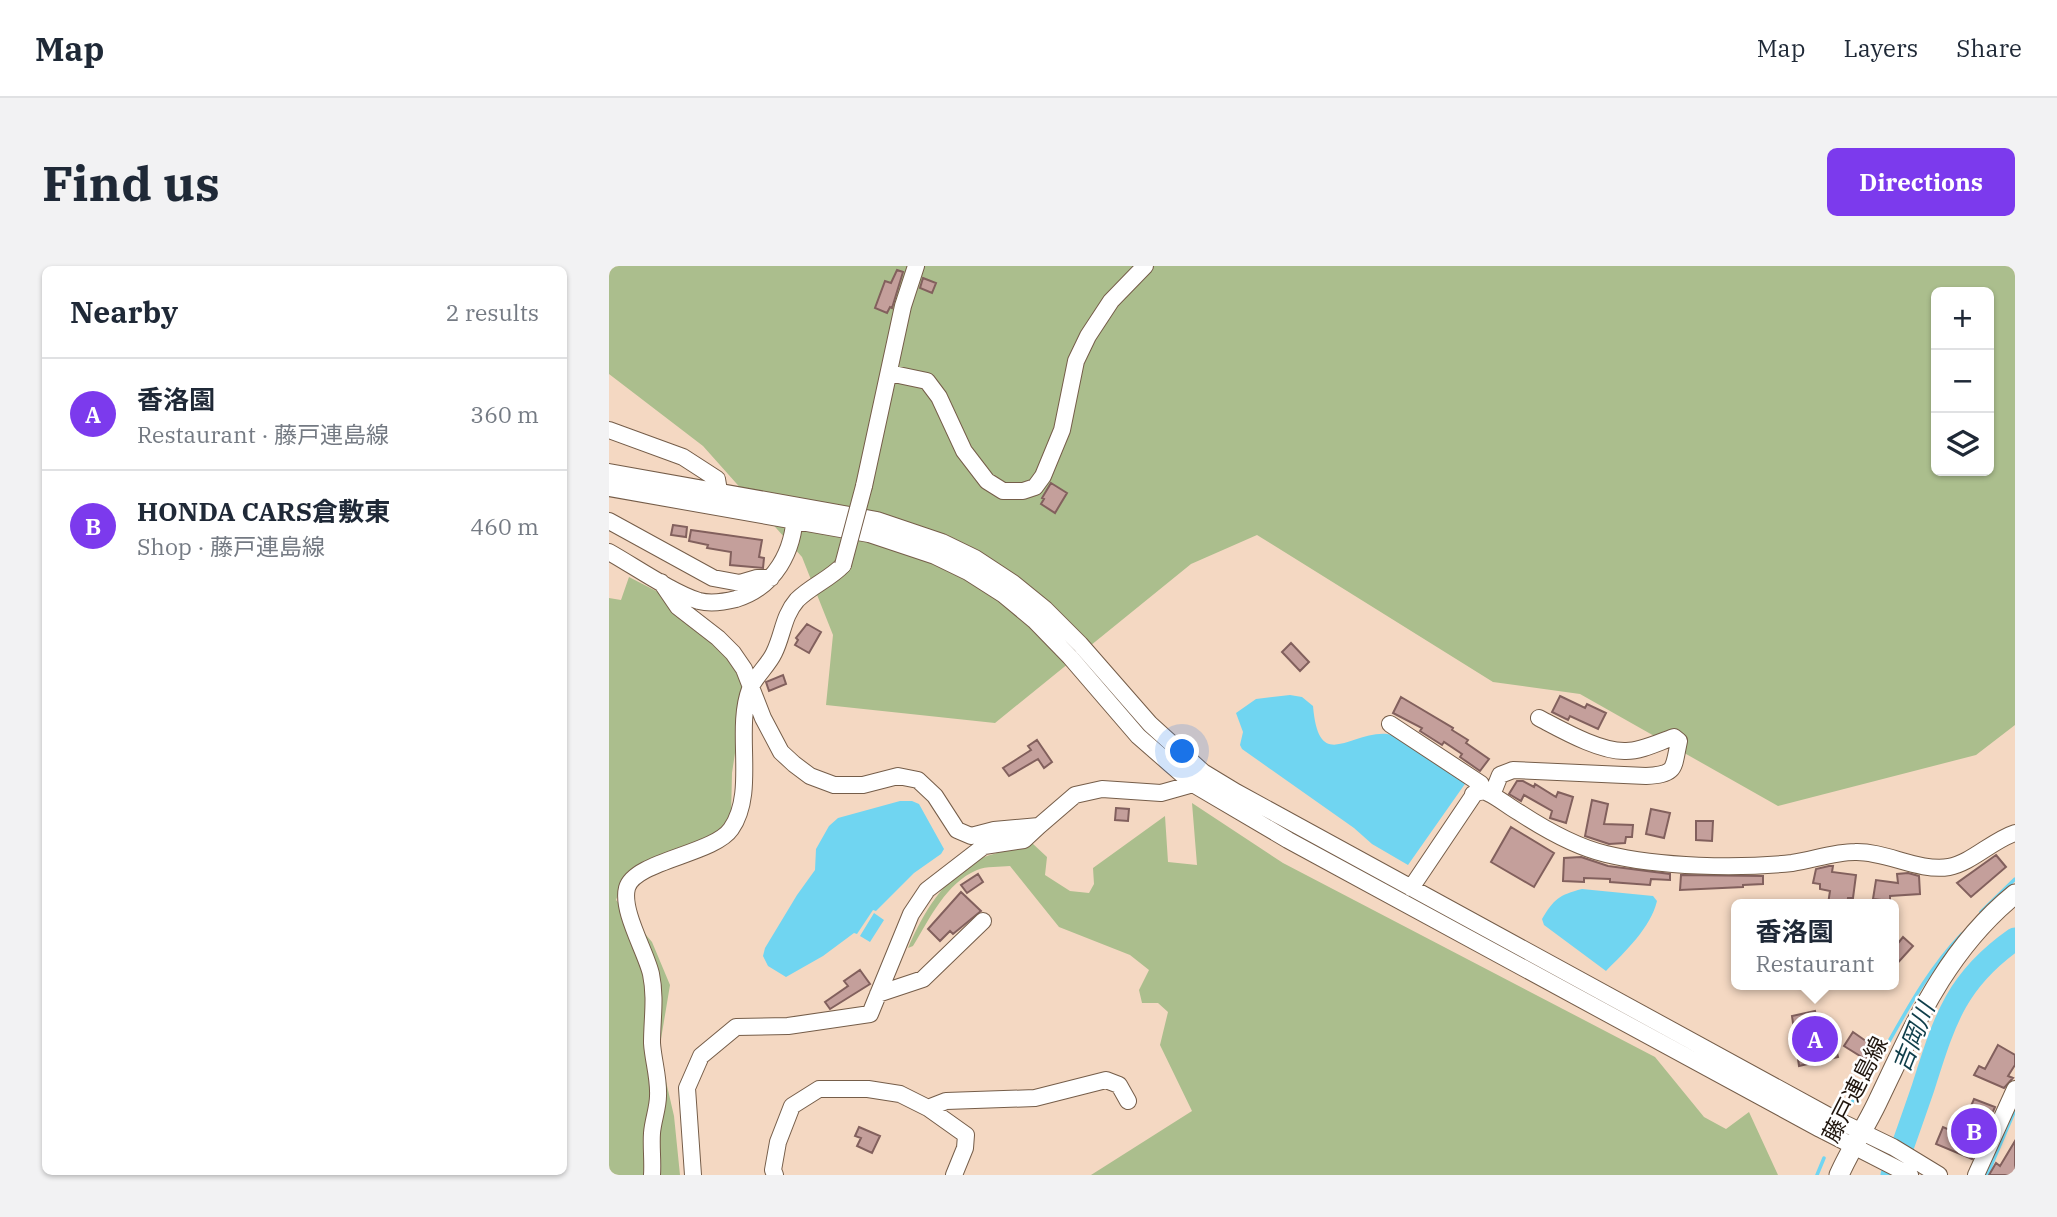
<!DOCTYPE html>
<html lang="en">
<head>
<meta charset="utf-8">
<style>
  :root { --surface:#fff; --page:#f2f2f3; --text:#1f2937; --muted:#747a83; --line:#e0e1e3; --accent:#7c3aed }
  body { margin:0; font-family:"IBM Plex Serif","Noto Sans JP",serif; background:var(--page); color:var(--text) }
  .controls { position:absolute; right:21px; top:21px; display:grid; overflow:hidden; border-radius:10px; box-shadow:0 2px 5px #0004 }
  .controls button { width:63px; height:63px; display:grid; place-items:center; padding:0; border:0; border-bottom:2px solid var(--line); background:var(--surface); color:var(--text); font:35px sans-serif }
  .you { position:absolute; left:574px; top:486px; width:24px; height:24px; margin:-18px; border:5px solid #fff; border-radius:50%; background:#1a73e8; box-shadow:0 0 0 10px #1a73e833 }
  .badge { display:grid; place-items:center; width:46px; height:46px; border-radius:50%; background:var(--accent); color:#fff; font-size:23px; font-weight:700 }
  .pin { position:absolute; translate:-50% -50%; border:4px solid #fff; box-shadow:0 2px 7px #0006 }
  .popup { position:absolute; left:1122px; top:633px; width:168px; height:91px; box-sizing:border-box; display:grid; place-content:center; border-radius:10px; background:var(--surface); filter:drop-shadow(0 2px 5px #0005); font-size:23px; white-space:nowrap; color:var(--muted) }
  .popup b { font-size:26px; color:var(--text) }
  .popup::after { content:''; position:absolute; left:50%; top:100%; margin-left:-14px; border:14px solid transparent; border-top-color:var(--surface) }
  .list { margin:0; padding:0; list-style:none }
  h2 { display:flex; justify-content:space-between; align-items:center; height:91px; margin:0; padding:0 28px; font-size:30px }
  h2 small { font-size:23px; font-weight:400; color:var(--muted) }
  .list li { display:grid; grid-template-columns:46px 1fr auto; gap:21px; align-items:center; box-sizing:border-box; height:112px; padding:0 28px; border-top:2px solid var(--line) }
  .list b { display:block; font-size:26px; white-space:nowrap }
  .list p { margin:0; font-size:23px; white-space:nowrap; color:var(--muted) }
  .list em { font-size:23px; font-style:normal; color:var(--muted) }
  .icon { flex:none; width:38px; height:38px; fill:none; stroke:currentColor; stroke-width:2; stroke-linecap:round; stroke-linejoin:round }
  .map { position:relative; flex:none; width:1406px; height:909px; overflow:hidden; border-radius:10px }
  header { display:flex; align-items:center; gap:42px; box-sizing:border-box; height:98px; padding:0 35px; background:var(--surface); border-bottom:2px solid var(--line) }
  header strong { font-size:33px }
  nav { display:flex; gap:38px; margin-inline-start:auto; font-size:24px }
  .intro { display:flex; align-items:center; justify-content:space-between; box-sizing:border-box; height:168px; padding:0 42px }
  h1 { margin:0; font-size:49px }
  .button { padding:18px 32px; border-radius:10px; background:var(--accent); color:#fff; font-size:24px; font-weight:700 }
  main { display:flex; gap:42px; padding:0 42px }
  aside { flex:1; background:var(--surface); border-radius:10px; box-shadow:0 2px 5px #0004 }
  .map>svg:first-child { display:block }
  .green { fill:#abbe8d; fill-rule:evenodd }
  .water { fill:#70d5f1 }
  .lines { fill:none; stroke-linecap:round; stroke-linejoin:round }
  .stream { stroke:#70d5f1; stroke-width:3.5 }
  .river { stroke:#70d5f1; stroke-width:23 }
  .building { fill:#c49f9b; stroke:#82605d; stroke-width:2 }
  .minor-casing { stroke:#755d49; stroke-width:18 }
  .major-casing { stroke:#755d49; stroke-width:21 }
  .minor { stroke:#fff; stroke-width:16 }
  .major { stroke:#fff; stroke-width:19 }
  .minor-bridge-casing { stroke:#755d49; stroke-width:18; stroke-linecap:butt }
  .minor-bridge { stroke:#fff; stroke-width:16 }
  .labels { text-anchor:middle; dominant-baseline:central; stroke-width:5; stroke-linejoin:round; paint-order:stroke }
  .street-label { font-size:23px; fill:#20160e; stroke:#fff }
  .water-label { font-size:24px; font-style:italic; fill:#0f3e4a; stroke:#fff }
</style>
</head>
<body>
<header>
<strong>Map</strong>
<nav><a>Map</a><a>Layers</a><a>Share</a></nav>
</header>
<div class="intro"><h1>Find us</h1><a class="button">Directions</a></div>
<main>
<aside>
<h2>Nearby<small>2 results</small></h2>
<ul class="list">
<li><span class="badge">A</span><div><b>香洛園</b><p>Restaurant · 藤戸連島線</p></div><em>360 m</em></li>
<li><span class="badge">B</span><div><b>HONDA CARS倉敷東</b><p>Shop · 藤戸連島線</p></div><em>460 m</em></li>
</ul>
</aside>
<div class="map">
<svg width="1406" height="909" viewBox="0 0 1406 909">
  <rect width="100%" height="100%" fill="#f4d8c2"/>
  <path class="green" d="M0,0H1406V459L1367,489L1169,540L971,428L884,416L648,269L582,298L386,457L217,439L224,369L193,291L94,180L0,108ZM1327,26H1380V205H1327Z
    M20,311L53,328L119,391L136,421L123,507L122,551L106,568L18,606L7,634L43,676L61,719L50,785L65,850L71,909H0V332L12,334Z
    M583,537L674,597L1046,791L1095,851L1117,863L1140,846L1169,909H482L583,845L551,779L559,746L549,737H533L530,724L540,704L521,689L450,661L401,600C391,601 377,600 368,604C337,617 321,652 304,680L299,682C315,646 334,612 371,593C385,586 407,584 423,577L438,591L436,609L461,625L480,627L485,618L484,602L556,550L559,596L588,599Z"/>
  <path class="water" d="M681,429L693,431L704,440C710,508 740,465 778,468C796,470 841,504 858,515L799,599L763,578L745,562L633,483L631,479L634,466L627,447L647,433Z
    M291,535H303L310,538L335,583L332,588L305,607L267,645L264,644L248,668L245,667L214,690L177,711L159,700L154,690L156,682L188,629L206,604L207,583L220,560L229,552Z
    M973,623L1044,630L1048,635C1042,661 1016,686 997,705L935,659L933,653C945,633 950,629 973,623Z
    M265,647L275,654L261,676L251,670Z"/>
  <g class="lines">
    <path class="stream" d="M1372,646L1406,613
      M1243,836C1281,781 1306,717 1353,668
      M1208,909L1215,892
      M1378,909L1406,844"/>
    <path class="river" d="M1283,909C1294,880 1304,851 1314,822C1335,756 1346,715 1406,673"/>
  </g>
  <path class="building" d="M288,4L294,6L283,42L281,41L278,47L266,42L276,15L282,17Z
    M314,12L327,17L323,27L311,22Z
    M442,217L458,227L446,247L432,238L435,233L433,232Z
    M64,259L78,261L77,271L62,269Z
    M82,264L153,274L150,291L155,292L154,302L121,299L122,286L98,282L99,279L80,275Z
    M198,358L212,366L200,387L186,379L189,374L187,372Z
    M682,377L700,396L691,405L673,386Z
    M174,409L177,418L160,425L157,416Z
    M951,430L976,442L978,438L997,447L989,463L961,450L959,454L943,446Z
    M792,431L844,462L843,464L859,474L857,477L880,493L871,505L851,491L853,488L835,476L833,479L811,465L813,462L784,447Z
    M428,474L443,496L435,502L429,493L400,510L394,502L422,484L419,480Z
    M908,515H914L925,521L926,518L947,531L949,526L964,531L957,557L941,552L943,545L915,529L912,535L900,528Z
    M983,534L999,538L995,558L1024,559L1023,571H1017L1016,577L1000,578L976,570Z
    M507,542L520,543L519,555L506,554Z
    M1042,543L1061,547L1055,572L1037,568Z
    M1087,555H1104L1103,575L1087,574Z
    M902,561L945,587L925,621L882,596Z
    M1387,589L1397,601L1362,631L1348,617Z
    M972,591L999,600L1061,608V614L1042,613L1041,619L1001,616V613L975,612V616L954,615L955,592Z
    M1220,600H1224L1223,606L1247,609L1244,632H1239L1238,638H1219L1221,625L1211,623V618L1204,617L1207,603Z
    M1299,607L1310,610L1311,628L1281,630V635L1264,633L1267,614L1289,617L1288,608Z
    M369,608L374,616L358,627L352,619Z
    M1072,609L1154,610V618L1134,619V621L1071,624Z
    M352,626L372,645L344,668L341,665L331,675L319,663Z
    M1294,671L1304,680L1285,701V682Z
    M251,704L261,718L221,743L216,736L239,720L235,715Z
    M1206,745L1209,760L1218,759L1220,770L1224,769L1229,791L1190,800L1183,750Z
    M1244,766L1264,780L1256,793L1235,780Z
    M1389,779L1406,789V799L1399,810L1404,812L1395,822L1365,809L1370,800L1376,803Z
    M1365,833L1386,841L1363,893L1327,878L1334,861L1350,868Z
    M250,861L271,870L263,887L248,880L252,872L246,870Z
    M1406,875V909H1380L1387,897L1391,900Z"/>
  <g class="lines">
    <g class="minor-casing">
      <path id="minor" d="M280,107L318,115L330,131L355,185L378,215L394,225H414L426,221L434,210L453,164L467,95L479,70L502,35L536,0
        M0,164L74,191L108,213L110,225
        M0,206L268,254L333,276L366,292L404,317L436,343L471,378L541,458L594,506L627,526L1218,849L1284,881L1330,909
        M255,220L294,40L307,0
        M0,222L260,268L326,290L359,306L395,329L425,354L461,391L529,470L584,518L679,574L1211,863L1301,909
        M0,255L104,312L131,317L148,312H162
        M0,286C25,300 64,327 90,335C102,338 115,336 127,333C166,321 185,285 186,246
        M52,316L69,341L109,372L124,387L135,403L154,452L172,486L185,498L201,510L225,519H254L289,510L309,514L326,530L348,564L362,570L385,564L430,560L466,529L493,523L552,527L584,518L588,513
        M781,458L872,518L802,622
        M864,528C870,526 874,524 879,527C890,532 900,541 911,547C937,564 967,581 997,588C1051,601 1128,603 1183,597C1204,594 1225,586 1246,586C1277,585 1309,606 1340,601C1362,597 1384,574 1406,567
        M883,529L891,509L904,504L1037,510C1068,508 1064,503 1070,475L1065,471C1050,476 1033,485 1017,485C991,486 953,464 930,452
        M269,728L314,713L374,655
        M319,842L337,835L426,832L497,814L510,819L519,835
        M43,909C44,895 42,881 43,867C44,854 49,842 49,830C50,812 44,794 43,777C43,753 47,732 42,708C37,686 12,645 18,622C25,595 105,588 122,563C148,526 125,465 141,423C146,410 159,400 165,387C174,369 174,350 188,334C202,320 221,313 234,299
        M84,909L78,822L92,790L127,761L179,760L261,748L302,648L318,624L375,580L415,574L430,560
        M166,909L164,904L169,876L183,840L210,823H259L291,828L319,842L357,869L356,882L345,909
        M1367,909L1406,823"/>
    </g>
    <g class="major-casing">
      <path id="major" d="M1230,909C1241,884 1256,862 1268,837C1306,758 1336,685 1406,628"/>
    </g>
    <use href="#minor" class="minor"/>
    <use href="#major" class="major"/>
    <g class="minor-bridge-casing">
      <path id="minor-bridge" d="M234,299L255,220"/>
    </g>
    <use href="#minor-bridge" class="minor-bridge"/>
  </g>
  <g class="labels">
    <g class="street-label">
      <text transform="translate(1245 823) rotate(-63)">藤戸連島線</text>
    </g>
    <g class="water-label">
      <text transform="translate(1304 771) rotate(-68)">吉岡川</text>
    </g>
  </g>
</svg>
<div class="controls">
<button>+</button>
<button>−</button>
<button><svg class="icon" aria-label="layers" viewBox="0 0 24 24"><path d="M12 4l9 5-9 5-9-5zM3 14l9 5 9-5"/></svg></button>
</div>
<div class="you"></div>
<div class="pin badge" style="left:1206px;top:773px">A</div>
<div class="popup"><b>香洛園</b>Restaurant</div>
<div class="pin badge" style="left:1365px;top:865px">B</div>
</div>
</main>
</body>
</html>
